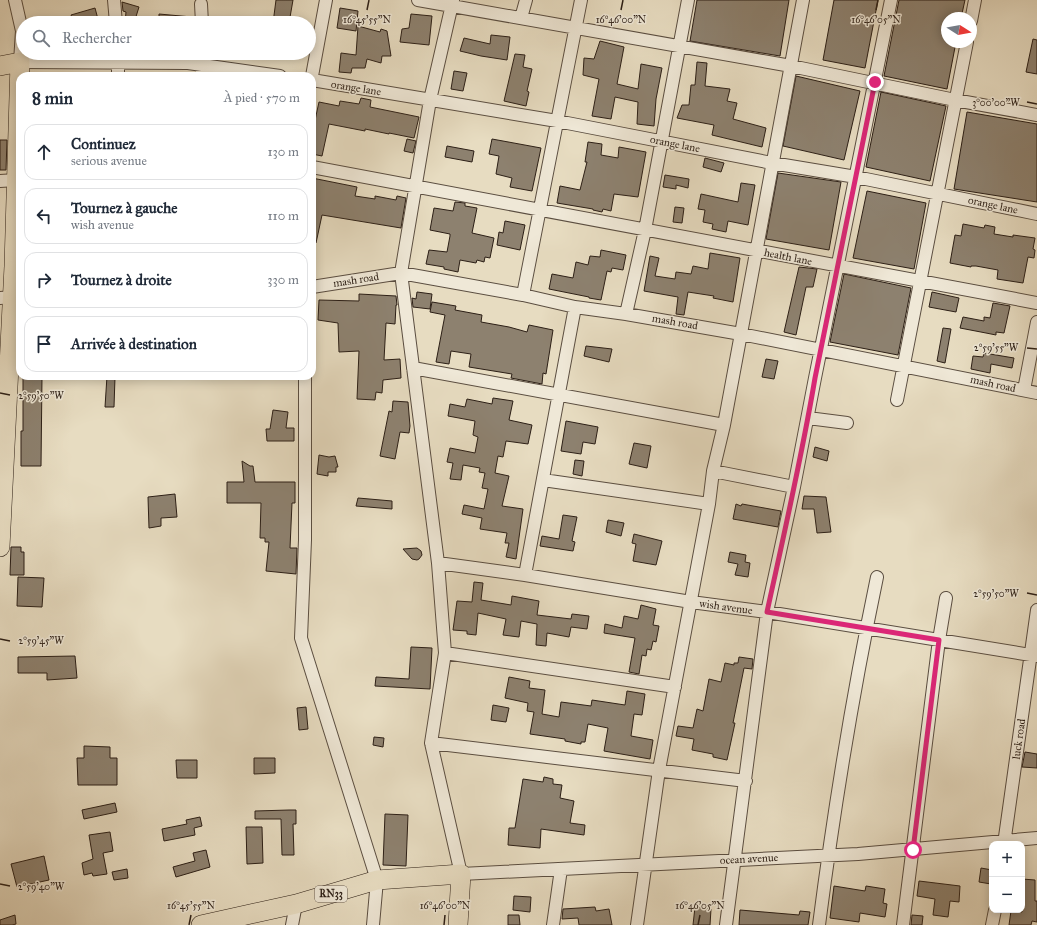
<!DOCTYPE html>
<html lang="fr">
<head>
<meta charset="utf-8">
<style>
  :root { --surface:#fff; --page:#f2f2f3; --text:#1f2937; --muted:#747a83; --line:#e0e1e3 }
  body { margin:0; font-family:"IM FELL Great Primer",serif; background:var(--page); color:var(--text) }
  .controls { position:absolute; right:12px; bottom:12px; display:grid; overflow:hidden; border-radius:8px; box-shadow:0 2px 10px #0003 }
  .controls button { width:36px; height:36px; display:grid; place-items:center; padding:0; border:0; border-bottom:1px solid var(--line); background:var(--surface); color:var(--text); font:20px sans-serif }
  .compass { position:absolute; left:941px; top:12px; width:36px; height:36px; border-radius:50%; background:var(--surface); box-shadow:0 2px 10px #0003; rotate:101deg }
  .stop { position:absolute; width:12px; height:12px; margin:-9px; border:3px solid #db2777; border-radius:50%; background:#fff }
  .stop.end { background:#db2777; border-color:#fff; box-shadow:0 1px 4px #0008 }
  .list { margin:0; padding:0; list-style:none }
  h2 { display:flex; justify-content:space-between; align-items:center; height:52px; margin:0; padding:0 16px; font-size:17px }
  h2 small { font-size:13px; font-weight:400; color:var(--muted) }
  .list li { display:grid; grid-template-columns:26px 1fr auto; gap:12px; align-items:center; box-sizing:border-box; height:56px; margin:0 8px 8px; padding:0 8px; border:1px solid var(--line); border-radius:12px }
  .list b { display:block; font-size:15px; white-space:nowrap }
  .list p { margin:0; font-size:13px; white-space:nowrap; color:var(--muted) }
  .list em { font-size:13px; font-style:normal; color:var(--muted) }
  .icon { flex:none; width:22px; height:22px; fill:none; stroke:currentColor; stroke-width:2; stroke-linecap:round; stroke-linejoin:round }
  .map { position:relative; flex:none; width:1037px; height:925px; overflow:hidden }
  .search { position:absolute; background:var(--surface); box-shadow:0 2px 10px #0003; left:16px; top:16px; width:300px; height:44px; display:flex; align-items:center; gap:10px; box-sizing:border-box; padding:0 14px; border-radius:22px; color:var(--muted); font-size:15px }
  .panel { position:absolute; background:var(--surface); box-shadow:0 2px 10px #0003; left:16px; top:72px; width:300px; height:308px; border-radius:12px }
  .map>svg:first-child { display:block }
  .building { fill:#8d816f; stroke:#2c1f16 }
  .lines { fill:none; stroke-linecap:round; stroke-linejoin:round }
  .minor-casing { stroke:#5b4e41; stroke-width:14 }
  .primary-casing { stroke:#2c1f16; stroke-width:20 }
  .minor { stroke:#efe8d7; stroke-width:12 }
  .primary { stroke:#e7dcc1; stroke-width:19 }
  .route { stroke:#db2777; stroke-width:5 }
  .ticks { fill:none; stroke:#2c1f16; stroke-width:1.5 }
  .labels { text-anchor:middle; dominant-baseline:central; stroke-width:3; stroke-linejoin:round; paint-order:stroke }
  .shield { fill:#efe8d7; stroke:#665b50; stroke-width:1 }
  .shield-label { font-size:10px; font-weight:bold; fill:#2c1f16 }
  .street-label { font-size:11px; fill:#2c1f16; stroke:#efe8d7 }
  .ticks-label { font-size:10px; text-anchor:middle; fill:#2c1f16; stroke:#efe8d7; stroke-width:3; stroke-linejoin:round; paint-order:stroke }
</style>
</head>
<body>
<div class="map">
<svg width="1037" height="925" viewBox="0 0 1037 925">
  <rect width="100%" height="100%" fill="#e7dcc1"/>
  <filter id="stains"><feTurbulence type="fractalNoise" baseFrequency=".005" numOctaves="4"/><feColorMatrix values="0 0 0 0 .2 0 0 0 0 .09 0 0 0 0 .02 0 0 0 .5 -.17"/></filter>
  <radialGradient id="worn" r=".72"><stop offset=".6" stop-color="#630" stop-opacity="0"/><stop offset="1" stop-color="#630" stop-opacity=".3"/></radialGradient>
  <path class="building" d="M276,0H293L289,23H273Z
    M697,0H789L780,56L690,41Z
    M834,0H878L865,68L823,60Z
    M899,0H965L961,18H947V42H956L947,89L884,76Z
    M122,2L139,7L134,23H125L126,12L123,11Z
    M95,8L99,23H74L71,15Z
    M340,8L358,11L356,31L337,28Z
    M159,14L192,17V23H159Z
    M411,14L432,16L429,45L400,42L402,29L409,28Z
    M358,26L380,32L381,29L387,31L391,56H382L381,63L367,59L365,68H352L351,73L339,72L341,53L356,55Z
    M491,35L510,37L507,60L481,56L460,51L464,38L490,44Z
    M1033,39L1037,40V74L1026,72Z
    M600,41L624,47L617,84L638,89L641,64L662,68L656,99L654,126L637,124L638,102L615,97L611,119L592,116L599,79L583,75L584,58L594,59Z
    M515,54L525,55L523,67L532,69L527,91L529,92L526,106L504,101Z
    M697,62L707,63L705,86L730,89L727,101L737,103L733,119L766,128L762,147L712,135L714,125L677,118L682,105H689L691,85H695Z
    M454,71L467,73L463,91L451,89Z
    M796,76L860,91L844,160L783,146Z
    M881,92L946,106L930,181L866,167Z
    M361,98L371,100L370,107L419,117L414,138L389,133V134L365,129V131L329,124L322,156L312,154V134L319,102L339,106L340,101L359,104Z
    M967,112L1037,124V202L954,189Z
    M407,139L416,141L413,153L404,151Z
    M492,139L541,148L532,191L510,187L512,178L496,174L499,156L489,154Z
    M0,140H7L6,170H0Z
    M588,142L602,144L601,155L618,158L619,147L646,152L638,197L614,194L611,211L603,209L602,212L593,210V209L557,203L560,186L580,190L587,162H585Z
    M447,146L474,151L472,162L445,157Z
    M705,158L724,163L721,172L703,167Z
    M778,173L841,182L829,250L766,239Z
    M665,175L689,179L688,188L676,185V189L663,187Z
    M312,178L357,187L355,196L375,199V196L396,200L397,196L406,198L401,228L322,215L316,243L312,242Z
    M741,183L755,185L748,225L728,221L726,232L712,229L713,224L703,222L705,210L698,209L701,194L738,202Z
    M867,191L926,203L914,269L853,258Z
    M455,202L465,203V206L477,208L472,233L494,238L490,258L485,257L484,262L477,260L476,263L460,260L458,272L444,269V267L426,264L429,250L447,252L450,236V234L430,230L434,208L453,211Z
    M675,207L684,208L682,223L673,222Z
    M505,221L525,225L520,250L497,245L499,232L503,233Z
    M963,224L984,228L985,225L995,227L994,234L1013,237V235L1035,238L1033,249L1035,250L1034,258L1028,257L1023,283L997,279L998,270L976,266H971V267L950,263L955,235L961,236Z
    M601,250L626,255L623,270L612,268L611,272L607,271L601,300L589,298V297L549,289L552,274L573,278L576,262L588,265L590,256L600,257Z
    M710,253L740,258L733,302L713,298L714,296L688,292L684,315L676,314L678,297L644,291L650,256L659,258L655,276L675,279L676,272L691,274L693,266L708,269Z
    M799,267L817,269L813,287H806L796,335L784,332Z
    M844,274L911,288L898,355L830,342Z
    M417,292L432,294L430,309L413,307L412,298L416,299Z
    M932,292L959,298L956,312L929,307Z
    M359,294L396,296L397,305H396L395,324L386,323L384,360L400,359L401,378L383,380L382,393L376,392L375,400L357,399L359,351L339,352L338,323L318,320L319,300L359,301Z
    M432,302L456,306L455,310L482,315L481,322L509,327L527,332L529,325L553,330L546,374L543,373L542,384L511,378L512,374L469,367L471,354L451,351L449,364L436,362L445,315L430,312Z
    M993,303L1010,306L1004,333L996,332V335L986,333L960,328L963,317L984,321V317L990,318Z
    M943,328L951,329L945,363L937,361Z
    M586,346L612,349L609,362L584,356Z
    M984,353L1014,358L1012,368L991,364L990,373L971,369L973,356L983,357Z
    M766,359L778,361L774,379L762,377Z
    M23,376H42L41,466H21V431H23Z
    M107,376L115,377L114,407H105Z
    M493,398L513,401L509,420L532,425L528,444L506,441L503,457L498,456L495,473L509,476L502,506L523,509L516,559L506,557L509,543H505L507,533L480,529L482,518L462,514L464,505L484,509L488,489L482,488L485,473L479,472L480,468L463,465L461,480L450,479L453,463L447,462L450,448L475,453L478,437L473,435L475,421L448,416L450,404L465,407L467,399L492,404Z
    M393,401L408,402L410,426L409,433L400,432L395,459L380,456L389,411L392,412Z
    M273,410L288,412L286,428H294V441H267L266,429H270Z
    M566,421L598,427L595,444L583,442L581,454L561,451Z
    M634,443L651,446L647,468L629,464Z
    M815,447L829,451L827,461L813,457Z
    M319,455L329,457L335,456L338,467H336V472H328V476L317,474Z
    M575,460L584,461L582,476L573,474Z
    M242,461L250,466H253L255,482H295V503H292L290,548H297L296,574L266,571L269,542H265V538H260L261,503H227V482H244Z
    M175,494L177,517L161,518V526L149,528L148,497Z
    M804,496L826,497L831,532L817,533L814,509H802Z
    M358,498L392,501V509L356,506Z
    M736,504L741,506L742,504L781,511L778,527L733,519Z
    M563,515L577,517L572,541L575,542L573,551L540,546L542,536L559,539Z
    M608,520L624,523L621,536L606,532Z
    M634,534L662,541L656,565L633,561L636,544L632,543Z
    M11,547H21V552H24V575H10Z
    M417,548L421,551L422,555L419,559L417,560L412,559L403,549Z
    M730,552L746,555L745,562L750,563L748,577L735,575L738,564L728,562Z
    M18,577L44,578L42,607L17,606Z
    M474,582L483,583L481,600L511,605L512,596L539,601L537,615L571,619L572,614L589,616L587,629L571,627L569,637L547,633L546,646L536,645L537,624L521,621L519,637L503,635L506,619L478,613L476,635L467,634V631L453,630L457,601L472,602Z
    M641,605L656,609L653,625L659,626L656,642L653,641L651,650L647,649L646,656L642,655L639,674L629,672L635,638L604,633L605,624L622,628L624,616L638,619Z
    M411,647L432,648L430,689L375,686L376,677L409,679Z
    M75,656L77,678L47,680V673H18V657Z
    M739,657L753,659L752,669L744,668L733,723H735L727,760L713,757V754L692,750L694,739L676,736L678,726L693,728L697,709L703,711L709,679L721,682L725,663L734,665V663H738Z
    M509,677L530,681L529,688L545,690L542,714L559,717L561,702L591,706L592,700L625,705L627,691L645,694L642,715L634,714L631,736L653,740L650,759L604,751L608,728L588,724L585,742H581V744L565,741V739L530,734L534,712L527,711L528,703L505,698Z
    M493,705L509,708L506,722L491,720Z
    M306,707L308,729L299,730L297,708Z
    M374,737L384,738L383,747L373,745Z
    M84,746L110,747V758H117V785H78L77,758H84Z
    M1025,752L1037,754V768L1022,767Z
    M254,758H275V773L254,774Z
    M176,760H197V778H177Z
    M544,777L553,779V784L562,785L560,798L574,801L570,823L585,825L584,835L541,829L540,848L508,845L509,828H515L523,779L543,782Z
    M115,803L117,812L84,819L82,810Z
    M289,810H296V824H293L294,855H282L281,819H255V811Z
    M385,814L408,815L406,866L383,865Z
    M200,817L202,826L194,828L195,835L164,841L162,829L187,824L186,820Z
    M246,827H262L263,863L247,864Z
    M110,832L113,851L103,853L107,874L93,876L92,873L84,875L82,863L93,859L89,835Z
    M206,850L210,867L176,877L173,867L195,861L193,853Z
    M44,856L49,880L17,887L11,864Z
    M981,868L992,870L991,884L979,882Z
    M127,869L128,878L114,880L112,872Z
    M1022,879L1035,880V901H1037V922L1032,921L1031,925H1009L1011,911L1022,912Z
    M919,881L960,886L959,902L950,901L948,917L933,915L935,899L917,896Z
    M834,886L865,891L866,886L885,889L883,903L887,904L885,917L860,913L859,922L830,918Z
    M514,896L531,897L530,912L513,910Z
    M595,907L596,911L609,909L612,925H579L578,918L562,919L563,909Z
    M695,907L711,909L710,925H693Z
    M740,910L799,915L800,911L810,912L808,925H739Z
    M15,915L16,924L12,925H0V920Z
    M508,915H519L520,925H508Z
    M912,915L923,916L922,925H911Z"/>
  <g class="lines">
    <g class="minor-casing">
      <path id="minor" d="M15,0L22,31L20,62L188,63L280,76
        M114,0L116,23
        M418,0L791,66L955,100L1037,115
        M453,0L430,100L401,273L438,563L445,653L431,743L461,874L858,854L1037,838
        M201,4L202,23
        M521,18L526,0
        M971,21L975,0
        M118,53V76
        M202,76V53
        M312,76L326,0
        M312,80L557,121L772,163L856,177L1037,214
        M312,167L1037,303
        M0,181L16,180
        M312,287L401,273L523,295L575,307L626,314L741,334L1037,393
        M523,295L581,0
        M0,298L12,297
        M626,314L645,230L688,0
        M413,368L724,425
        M305,376V540L301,638L377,880L373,925
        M1024,390L1037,322
        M897,400L967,42
        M808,418L847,423
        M713,471L794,487
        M543,480L709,504
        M438,563L525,575L691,602L767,612L1037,656
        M525,575L575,307
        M445,653L675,687
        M431,743L746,781
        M1004,844L1037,610
        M292,925L296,904
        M553,925L561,869
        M637,925L659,770L709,504L713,471L724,425L803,0
        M726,925L767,612L794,487L815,378L891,0
        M819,925C834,809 853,692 877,577
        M903,925L939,640L946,598
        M992,925L995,910"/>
    </g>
    <g class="primary-casing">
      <path id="primary" d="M0,66L20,62L14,266L0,547
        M201,925L296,904L377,880L461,874L458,925"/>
    </g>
    <use href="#minor" class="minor"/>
    <use href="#primary" class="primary"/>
  </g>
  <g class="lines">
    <path class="route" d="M875,82L815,378C802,456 784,534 767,612L939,640L913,850"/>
  </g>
  <path class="ticks" d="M367,10L369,0M621,10L623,0M876,10L878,0M1027,102L1037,104M1027,348L1037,349M0,393L10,395M1027,593L1037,595M0,639L10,641M0,884L10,886M189,925L191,915M444,925L445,915M698,925L700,915"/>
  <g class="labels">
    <rect class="shield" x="315" y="886" width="32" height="16" rx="3"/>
    <g class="shield-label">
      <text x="331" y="894">RN33</text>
    </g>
    <g class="street-label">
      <text transform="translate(356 88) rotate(9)">orange lane</text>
      <text transform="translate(675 144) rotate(11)">orange lane</text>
      <text transform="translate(993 205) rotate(12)">orange lane</text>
      <text transform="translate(788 257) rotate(11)">health lane</text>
      <text transform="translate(356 280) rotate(-9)">mash road</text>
      <text transform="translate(675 322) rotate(10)">mash road</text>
      <text transform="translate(993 384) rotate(12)">mash road</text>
      <text transform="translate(726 607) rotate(8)">wish avenue</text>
      <text transform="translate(1019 739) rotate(-82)">luck road</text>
      <text transform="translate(749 859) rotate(-3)">ocean avenue</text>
    </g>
  </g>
  <g class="ticks-label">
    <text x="367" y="23">16°45'55"N</text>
    <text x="621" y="23">16°46'00"N</text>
    <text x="876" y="23">16°46'05"N</text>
    <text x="996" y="106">3°00'00"W</text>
    <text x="996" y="351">2°59'55"W</text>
    <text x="41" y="399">2°59'50"W</text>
    <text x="996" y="597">2°59'50"W</text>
    <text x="41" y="644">2°59'45"W</text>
    <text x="41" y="890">2°59'40"W</text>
    <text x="191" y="909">16°45'55"N</text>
    <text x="445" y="909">16°46'00"N</text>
    <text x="700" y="909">16°46'05"N</text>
  </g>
  <rect width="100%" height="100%" filter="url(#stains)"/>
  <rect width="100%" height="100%" fill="url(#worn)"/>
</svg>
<div class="controls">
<button>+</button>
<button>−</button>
</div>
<svg class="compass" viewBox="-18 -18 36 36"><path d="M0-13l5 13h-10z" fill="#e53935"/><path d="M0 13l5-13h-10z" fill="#747a83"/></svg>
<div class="stop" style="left:913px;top:850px"></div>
<div class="stop end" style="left:875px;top:82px"></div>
<div class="search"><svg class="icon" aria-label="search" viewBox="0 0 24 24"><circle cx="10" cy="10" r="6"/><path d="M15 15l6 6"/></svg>Rechercher</div>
<section class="panel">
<h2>8 min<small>À pied · 570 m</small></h2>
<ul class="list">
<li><svg class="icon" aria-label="ahead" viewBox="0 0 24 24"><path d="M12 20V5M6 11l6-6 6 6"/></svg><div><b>Continuez</b><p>serious avenue</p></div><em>130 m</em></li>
<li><svg class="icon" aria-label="left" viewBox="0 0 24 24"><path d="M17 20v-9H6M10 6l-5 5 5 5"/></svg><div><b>Tournez à gauche</b><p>wish avenue</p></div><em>110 m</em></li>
<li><svg class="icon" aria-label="right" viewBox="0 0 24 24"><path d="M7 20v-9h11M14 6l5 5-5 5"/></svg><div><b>Tournez à droite</b></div><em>330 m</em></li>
<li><svg class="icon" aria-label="arrive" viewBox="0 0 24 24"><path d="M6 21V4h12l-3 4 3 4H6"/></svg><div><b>Arrivée à destination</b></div></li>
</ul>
</section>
</div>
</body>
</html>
